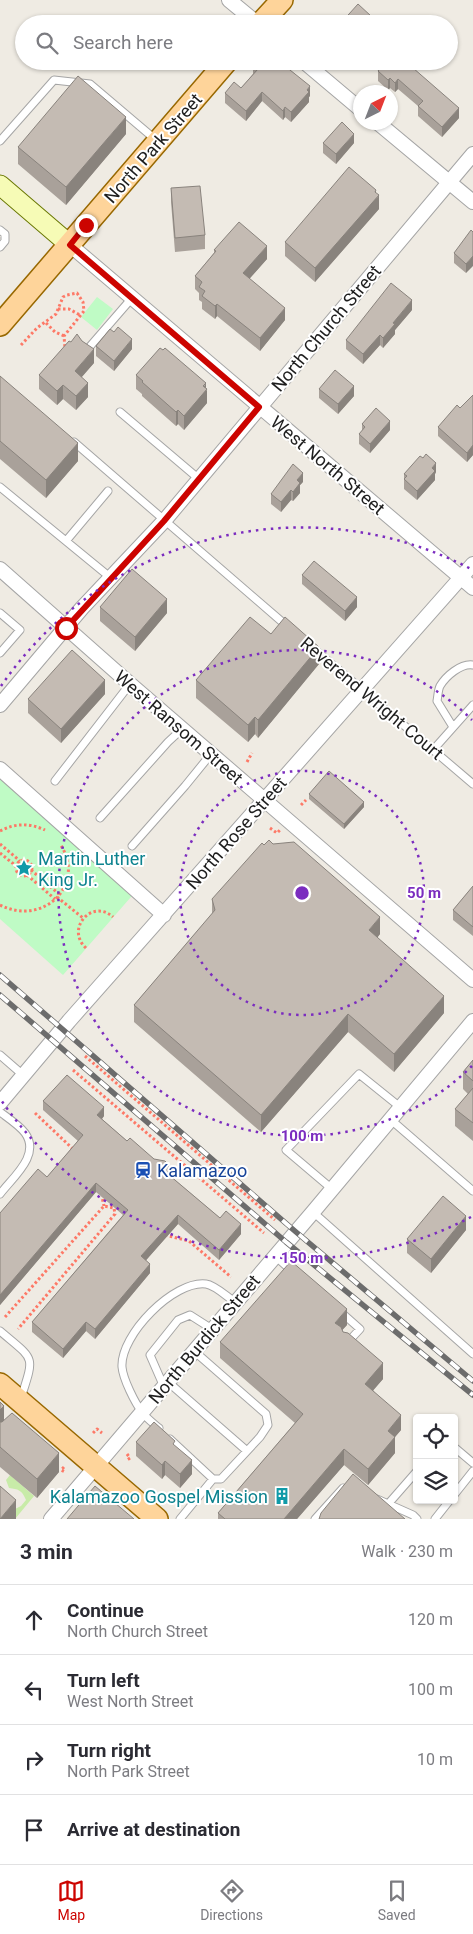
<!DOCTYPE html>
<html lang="en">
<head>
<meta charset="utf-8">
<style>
  :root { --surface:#fff; --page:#f2f2f3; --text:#2b2b33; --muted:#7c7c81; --line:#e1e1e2; --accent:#cc0400 }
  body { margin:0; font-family:Roboto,sans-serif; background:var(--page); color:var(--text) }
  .controls { position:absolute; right:15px; bottom:15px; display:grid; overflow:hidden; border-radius:5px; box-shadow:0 1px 4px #0004 }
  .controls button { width:45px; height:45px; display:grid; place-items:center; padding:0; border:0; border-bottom:1px solid var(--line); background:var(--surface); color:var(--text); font:25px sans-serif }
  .compass { position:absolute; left:353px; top:85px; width:45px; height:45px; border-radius:50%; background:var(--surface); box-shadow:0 1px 4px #0004; rotate:42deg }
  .stop { position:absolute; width:15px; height:15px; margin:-11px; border:4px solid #cc0400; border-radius:50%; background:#fff }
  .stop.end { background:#cc0400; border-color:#fff; box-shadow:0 1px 5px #0008 }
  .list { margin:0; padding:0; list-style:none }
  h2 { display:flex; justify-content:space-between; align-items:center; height:65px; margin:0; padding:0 20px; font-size:21px }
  h2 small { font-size:16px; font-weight:400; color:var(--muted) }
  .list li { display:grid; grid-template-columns:32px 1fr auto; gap:15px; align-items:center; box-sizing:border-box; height:70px; padding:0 20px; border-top:1px solid var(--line) }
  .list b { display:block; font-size:19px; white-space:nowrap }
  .list p { margin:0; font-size:16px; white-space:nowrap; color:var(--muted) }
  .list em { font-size:16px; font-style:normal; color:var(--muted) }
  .icon { flex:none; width:28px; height:28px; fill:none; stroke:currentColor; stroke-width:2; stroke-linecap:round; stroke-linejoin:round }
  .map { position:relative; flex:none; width:473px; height:1519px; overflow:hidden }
  .search { position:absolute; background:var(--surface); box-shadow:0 1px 4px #0004; left:15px; right:15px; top:15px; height:55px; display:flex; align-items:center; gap:12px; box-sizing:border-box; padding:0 18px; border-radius:28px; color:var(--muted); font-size:19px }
  .sheet { height:345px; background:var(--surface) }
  nav { display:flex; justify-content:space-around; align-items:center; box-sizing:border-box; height:70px; border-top:1px solid var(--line); background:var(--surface); font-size:14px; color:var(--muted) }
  nav a { display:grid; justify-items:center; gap:2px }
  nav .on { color:var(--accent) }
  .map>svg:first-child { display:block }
  .grass { fill:#c8eba8 }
  .park { fill:#bffbc5 }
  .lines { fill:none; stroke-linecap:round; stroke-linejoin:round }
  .lane-casing { stroke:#a5a5a5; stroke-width:9 }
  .street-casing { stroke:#a5a5a5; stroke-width:16 }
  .secondary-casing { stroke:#697702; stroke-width:21 }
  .primary-casing { stroke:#986800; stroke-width:24 }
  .path { stroke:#fd7967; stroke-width:3; stroke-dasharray:2.5 2.5; stroke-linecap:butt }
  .lane { stroke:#fff; stroke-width:7 }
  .street { stroke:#fff; stroke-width:14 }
  .secondary { stroke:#f6fbb6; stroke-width:19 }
  .primary { stroke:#fed49a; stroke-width:21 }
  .rail-casing { stroke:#6c6c6c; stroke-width:5.5 }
  .rail { stroke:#fff; stroke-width:4; stroke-dasharray:11; stroke-linecap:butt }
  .wall { fill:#a9a19a }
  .shaded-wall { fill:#89837d }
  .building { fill:#c4bbb3; stroke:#89837d }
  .route { stroke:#cc0400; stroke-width:6 }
  .ring { fill:none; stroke:#7b2cbf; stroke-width:2.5; stroke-dasharray:2.5 5 }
  .labels { text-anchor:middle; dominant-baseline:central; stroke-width:4; stroke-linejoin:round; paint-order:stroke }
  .street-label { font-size:18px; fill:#1e1e1e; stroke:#fff }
  .culture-label { font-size:18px; fill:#0d838f; stroke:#fff; text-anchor:start }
  .transit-label { font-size:18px; fill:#164399; stroke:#fff; text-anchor:start }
  .centre { fill:#7b2cbf; stroke:#fff; stroke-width:2.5 }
  .ring-label { font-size:15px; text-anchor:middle; font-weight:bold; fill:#7b2cbf; stroke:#fff; stroke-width:4; stroke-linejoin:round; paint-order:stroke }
</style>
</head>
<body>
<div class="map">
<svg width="473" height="1519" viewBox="0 0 473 1519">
  <rect width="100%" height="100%" fill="#efebe3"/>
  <path class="grass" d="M10,1475L34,1496L15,1519V1509L21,1506L26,1500C22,1490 18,1489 9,1488L6,1480Z"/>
  <path class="park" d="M97,297L113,309L97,330L81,317Z
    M0,769L137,890L63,975L0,919Z"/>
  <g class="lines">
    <g class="lane-casing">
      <path id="lane" d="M0,141L54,80L90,84L156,140
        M0,230L5,234V241L0,247
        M86,351L132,298
        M120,412L199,479
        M74,442L288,627
        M0,487L111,578
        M66,541L108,491
        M0,613L20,630L0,653
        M313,648L473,784
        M453,727L437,701C438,696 438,690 440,686C446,676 461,663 473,665
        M433,750L473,705
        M55,781L130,684
        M100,818L168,742L182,729
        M132,846L185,786L211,754
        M0,1055L23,1075
        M0,1112C8,1118 19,1125 25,1133C41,1155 13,1177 0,1194
        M390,1119L473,1191
        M332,1189L286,1150L359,1074L400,1107
        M313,1212L473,1354
        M275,1256L293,1272
        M342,1313L360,1329L347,1343
        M0,1331C35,1361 35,1354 21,1398
        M168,1382L247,1451
        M164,1387L150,1355L178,1320L190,1315L212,1329
        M159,1428C153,1423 146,1418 142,1412C135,1403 123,1379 122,1367C120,1335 174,1280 206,1284C215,1285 227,1297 235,1302
        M170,1439L213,1479H221L260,1437L268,1425L266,1414L194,1351
        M454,1447L473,1463
        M454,1495L473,1471
        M377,1499L413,1515L417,1519
        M389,1503L417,1471
        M180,1519L213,1479
        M315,1519L343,1488
        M435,1519L450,1500"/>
    </g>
    <g class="street-casing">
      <path id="street" d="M229,0L258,24
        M303,61L360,109
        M377,122L473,202
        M70,245L473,588
        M0,569L130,684L473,980
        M0,705L82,608L164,521L473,154
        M0,769L164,915
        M0,1103L69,1021L473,564
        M51,1519L313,1212L473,1021"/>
    </g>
    <g class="secondary-casing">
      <path id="secondary" d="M0,185L70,245"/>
    </g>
    <g class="primary-casing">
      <path id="primary" d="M260,24L282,0
        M0,325L227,61
        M0,1384L157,1519"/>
    </g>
    <path class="path" d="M58,309H69L80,315
      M46,323L55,332L64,336
      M21,345L37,328L56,314L63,297L67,295L77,293L83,302L84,311L64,336L65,348
      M247,762L252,753
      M301,805L306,800
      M270,828L277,833L280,830
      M0,831C15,823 30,823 45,830
      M0,844L20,861
      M0,853L16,866
      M16 868a8 8 0 1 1 16 0a8 8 0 1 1-16 0Z
      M31,870L59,894
      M27,875L55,899
      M57,897L83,918
      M0,905C44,927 87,884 60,844
      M86,948C65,929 92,898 113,917
      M85,1056L275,1220
      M73,1070L264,1233
      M35,1113L74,1150
      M104,1195L102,1197L104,1206
      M165,1235L189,1241L231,1277
      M5,1317L104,1206L114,1208L115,1214L18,1329
      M93,1433L97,1429L102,1433
      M127,1454L130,1458L127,1460
      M64,1467L61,1470L65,1472"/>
    <use href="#lane" class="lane"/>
    <use href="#street" class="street"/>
    <use href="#secondary" class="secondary"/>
    <use href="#primary" class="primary"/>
    <g class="rail-casing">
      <path id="rail" d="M0,975L296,1232L473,1381
        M0,995L286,1242L473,1395"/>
    </g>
    <use href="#rail" class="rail"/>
  </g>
  <path class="wall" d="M386,61L459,118L442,137L418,116V106L398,89L395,92L390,88L388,90L378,81V71Z
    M253,64L310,96L309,97V102L291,122L285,117L283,120L262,101L246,121L225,103V93L241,88L253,74Z
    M126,134L66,205L18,164V147Z
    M323,143H354L336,164L323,153Z
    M171,188L205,235V249L175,252L171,202Z
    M376,193L379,209L315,282L285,256V242Z
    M473,232L466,273L454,263V253Z
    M214,250L267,259L249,279L285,320L260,351L217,316L215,319L202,309V302L199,300V293L195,289V276L214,253Z
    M412,310L395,330V334L383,348L380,345L363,364L346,349V340Z
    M96,346L132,349L114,371L96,356Z
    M94,363L81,377L88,397L76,410L63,399L57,405L39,389V375Z
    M136,375L206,388L207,403L184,430L178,424L176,426L142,396V394L136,389Z
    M0,376L78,461L46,498L0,459Z
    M319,389L354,396L338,414L319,398Z
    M473,395V455L467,462L438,436V427L460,408Z
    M362,424L390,430L370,453L359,444V434L362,431Z
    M436,472L435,474V480L417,500L404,489V474Z
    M303,482L300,485V493L293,501L291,500L281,512L271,504V494Z
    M302,575L357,607L345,621L302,584Z
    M100,607L167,613L135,651L100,621Z
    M271,634L319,664L258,738L255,734L248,742L196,698V680Z
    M105,694L61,743L28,713V699Z
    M309,794L364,807L344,829L309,799Z
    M473,886V936L453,920V910Z
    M212,899L380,934L377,938L444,1013L394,1072L348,1032L261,1132L134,1022V1005L212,914Z
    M473,1060V1141L455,1126V1109L468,1094L463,1089V1072Z
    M43,1101L104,1116L102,1119L127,1141L169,1175L220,1218L241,1234L219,1260L178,1224L146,1260L150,1273L95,1339L86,1331L63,1358L32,1332V1322L123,1215L96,1192L0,1305V1213L47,1177L78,1141L43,1110Z
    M466,1230L431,1273L407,1253V1239Z
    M347,1325L342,1330L343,1332L383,1379L373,1390L401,1430L395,1437V1453L368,1485L344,1465L297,1519H218V1513L295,1423L220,1358V1342Z
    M0,1402L4,1421L59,1472L37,1498L0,1467Z
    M136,1442L175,1446L192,1474L180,1488L165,1475L162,1479L136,1456Z"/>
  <path class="shaded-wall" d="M371,16V24H364Z
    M390,78V88L388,90V80Z
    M398,79V89L395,92V83Z
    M310,86V96L309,97V102L291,122V112Z
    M262,92V101L246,121V111Z
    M285,107V117L283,120V111Z
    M459,108V118L442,137V127Z
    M126,117V134L66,205V187Z
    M354,134V143L336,164V154Z
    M376,190V199L379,195V209L315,282V268Z
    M267,246V259L243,286V273Z
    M473,256V266L466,273V264Z
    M412,300V310L395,330V334L383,348V338L393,323Z
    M217,304V316L215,319V306Z
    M285,308V320L260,351V338Z
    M380,335V345L363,364V354Z
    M132,339V349L114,371V361Z
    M94,349V363L75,385V371Z
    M88,383V397L76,410V396Z
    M206,383V391L207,389V403L184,430V416Z
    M63,385V399L57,405V391Z
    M354,386V396L338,414V404Z
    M178,410V424L176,426V412Z
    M390,421V430L370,453V444Z
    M78,443V461L46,498V480Z
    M473,445V455L467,462V453Z
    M436,463V472L435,474V480L417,500V491L432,468Z
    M303,473V482L300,485V493L293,501V492L297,480Z
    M291,490V500L281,512V502Z
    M357,597V607L345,621V611Z
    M167,599V613L135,651V637Z
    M319,647V664L258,738V720Z
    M105,680V694L61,743V729Z
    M255,717V734L248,742V725Z
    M364,802V807L344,829V824Z
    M380,917V934L369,948V930Z
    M444,996V1013L394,1072V1054Z
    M348,1014V1032L261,1132V1115Z
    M104,1107V1116L97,1125V1115Z
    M96,1183V1192L0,1305V1295Z
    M178,1215V1224L141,1266V1256Z
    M466,1216V1230L431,1273V1259Z
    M241,1224V1234L219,1260V1250Z
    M150,1264V1273L95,1339V1329Z
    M347,1309V1325L335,1338V1323Z
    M86,1322V1331L63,1358V1349Z
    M383,1363V1379L365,1400V1384Z
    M4,1406V1425L0,1430V1410Z
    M401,1415V1430L395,1437V1453L368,1485V1469L388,1431Z
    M344,1449V1465L297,1519H284Z
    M59,1453V1472L37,1498V1479Z
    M192,1460V1474L180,1488V1474Z
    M165,1461V1475L162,1479V1465Z
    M16,1500V1519H0Z"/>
  <path class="building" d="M358,4L371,16L364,24H340Z
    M255,61H274L278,64L280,62L310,86L307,90L309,92L291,112L285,107L283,111L262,92L246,111L225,93L234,82L241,88L258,69L253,64Z
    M386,61H405L459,108L442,127L418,106L423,101L398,79L395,83L390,78L388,80L378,71Z
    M78,76L126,117L66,187L18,147Z
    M342,122L354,134L336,154L323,143Z
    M349,167L376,190L375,192L379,195L315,268L285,242Z
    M200,186L205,235L175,238L171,188Z
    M239,222L267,246L243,273L285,308L260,338L217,304L215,306L202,296L205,291L199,287L202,282L195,276L216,251L214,250Z
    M471,230L473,232V256L466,264L454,253Z
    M391,283L412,300L393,323L395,324L383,338L380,335L363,354L346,340Z
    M118,327L132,339L114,361L96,346L110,329L114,332Z
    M77,334L82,341L94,349L75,371L88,383L76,396L63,385L57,391L39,375L69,341L71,342Z
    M160,348L163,350L165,348L206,383L203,386L207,389L184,416L178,410L176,412L142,382L143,381L136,375Z
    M335,370L354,386L338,404L319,389Z
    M0,376L78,443L46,480L0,441Z
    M473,395V445L467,453L438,427L457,405L460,408Z
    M376,408L390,421L370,444L359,434L365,427L362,424Z
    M426,454L436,463L432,468L435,471L417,491L404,479L407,476L404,474L420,456L423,458Z
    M293,464L303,473L297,480L300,483L293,492L291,490L281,502L271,494Z
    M314,561L357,597L345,611L302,575Z
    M132,569L167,599L135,637L100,607Z
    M250,617L271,634L285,617L319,647L258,720L255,717L248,725L196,680Z
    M72,650L105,680L61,729L28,699Z
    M329,771L364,802L344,824L309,794Z
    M269,840L273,844L294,842L380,917L369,930L444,996L394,1054L348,1014L261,1115L134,1005L215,910L212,899L262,843L264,845Z
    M473,886V927L453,910Z
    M473,1060V1081L463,1072Z
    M67,1075L104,1107L97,1115L127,1141L130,1138L154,1159L165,1161L168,1164L169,1175L220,1218L226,1211L241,1224L219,1250L178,1215L141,1256L150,1264L95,1329L86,1322L63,1349L32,1322L128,1210L96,1183L0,1295V1213L38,1169L47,1177L83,1135L43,1101Z
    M473,1088V1123L455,1109Z
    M443,1196L466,1216L431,1259L407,1239Z
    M291,1261L347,1309L335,1323L341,1327L343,1332L348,1333L383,1363L365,1384L401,1415L388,1431L395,1437L368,1469L344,1449L284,1519H225L218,1513L303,1414L220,1342Z
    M0,1402L4,1406L0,1410Z
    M12,1413L59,1453L37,1479L0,1447V1422H2Z
    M154,1422L175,1441L173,1444L192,1460L180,1474L165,1461L162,1465L136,1442Z
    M353,1474L405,1519H319L321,1513Z
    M0,1486L16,1500L0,1519Z
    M95,1486L134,1519H67Z"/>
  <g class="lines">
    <path class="route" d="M66,628L164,521L259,407L70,245L86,225"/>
  </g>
  <g class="ring">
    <circle cx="302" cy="893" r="122"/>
    <path d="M472 1066A243 243 0 1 1 472 720"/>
    <path d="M471 1217A365 365 0 0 1 1 1100M1 686A365 365 0 0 1 471 569"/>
  </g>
  <defs>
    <g id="sight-bare" transform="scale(1.35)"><path d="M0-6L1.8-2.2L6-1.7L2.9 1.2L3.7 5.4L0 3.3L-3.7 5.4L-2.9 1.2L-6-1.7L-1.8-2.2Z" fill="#0f9aa8" stroke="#fff" stroke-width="2.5" paint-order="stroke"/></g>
    <g id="station-bare" transform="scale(1.35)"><path d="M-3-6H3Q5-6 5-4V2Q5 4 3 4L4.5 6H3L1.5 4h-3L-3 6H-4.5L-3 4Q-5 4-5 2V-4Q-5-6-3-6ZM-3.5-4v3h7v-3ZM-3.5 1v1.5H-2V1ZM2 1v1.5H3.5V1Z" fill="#1a4fb4" stroke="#fff" stroke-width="2.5" paint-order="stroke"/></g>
    <g id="building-bare" transform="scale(1.35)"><path d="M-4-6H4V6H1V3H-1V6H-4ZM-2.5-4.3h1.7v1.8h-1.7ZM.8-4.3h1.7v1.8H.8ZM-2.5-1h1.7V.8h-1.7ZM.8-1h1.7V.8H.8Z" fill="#0f9aa8" stroke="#fff" stroke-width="2.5" paint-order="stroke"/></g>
  </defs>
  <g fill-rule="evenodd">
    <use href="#sight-bare" x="24" y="868"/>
    <use href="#station-bare" x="143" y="1170"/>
    <use href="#building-bare" x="282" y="1496"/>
  </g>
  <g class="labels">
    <g class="street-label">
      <text transform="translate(153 148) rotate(-49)">North Park Street</text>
      <text transform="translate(326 328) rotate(-50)">North Church Street</text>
      <text transform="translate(328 465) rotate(40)">West North Street</text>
      <text transform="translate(372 698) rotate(40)">Reverend Wright Court</text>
      <text transform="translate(179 727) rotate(41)">West Ransom Street</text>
      <text transform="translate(236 833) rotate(-49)">North Rose Street</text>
      <text transform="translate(204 1339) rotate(-50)">North Burdick Street</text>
    </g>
    <g class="culture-label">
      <text x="38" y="858">Martin Luther<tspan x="38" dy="21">King Jr.</tspan></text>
      <text x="268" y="1496" text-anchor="end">Kalamazoo Gospel Mission</text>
    </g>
    <g class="transit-label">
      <text x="157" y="1170">Kalamazoo</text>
    </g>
  </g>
  <circle cx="302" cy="893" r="8" class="centre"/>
  <g class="ring-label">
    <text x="424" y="898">50 m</text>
    <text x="302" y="1141">100 m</text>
    <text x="302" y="1263">150 m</text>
  </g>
</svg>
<div class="controls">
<button><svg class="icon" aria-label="locate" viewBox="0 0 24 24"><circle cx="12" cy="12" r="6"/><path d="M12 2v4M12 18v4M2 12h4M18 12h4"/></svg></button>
<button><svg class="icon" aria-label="layers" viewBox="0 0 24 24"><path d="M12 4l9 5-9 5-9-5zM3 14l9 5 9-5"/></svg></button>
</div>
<svg class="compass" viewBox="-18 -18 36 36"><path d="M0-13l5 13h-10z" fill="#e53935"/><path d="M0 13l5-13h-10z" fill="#7c7c81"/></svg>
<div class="stop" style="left:66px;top:628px"></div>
<div class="stop end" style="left:86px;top:225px"></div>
<div class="search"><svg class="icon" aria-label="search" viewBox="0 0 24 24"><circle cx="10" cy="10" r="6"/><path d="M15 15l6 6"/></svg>Search here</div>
</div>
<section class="sheet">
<h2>3 min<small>Walk · 230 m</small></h2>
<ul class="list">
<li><svg class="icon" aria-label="ahead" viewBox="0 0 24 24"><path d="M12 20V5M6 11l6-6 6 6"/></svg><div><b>Continue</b><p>North Church Street</p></div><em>120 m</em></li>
<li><svg class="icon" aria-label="left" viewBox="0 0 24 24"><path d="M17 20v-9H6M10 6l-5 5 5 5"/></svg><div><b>Turn left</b><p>West North Street</p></div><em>100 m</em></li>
<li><svg class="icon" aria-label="right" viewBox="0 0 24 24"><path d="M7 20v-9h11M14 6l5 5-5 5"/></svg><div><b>Turn right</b><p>North Park Street</p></div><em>10 m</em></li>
<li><svg class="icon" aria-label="arrive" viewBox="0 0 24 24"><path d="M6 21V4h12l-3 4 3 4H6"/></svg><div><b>Arrive at destination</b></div></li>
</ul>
</section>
<nav>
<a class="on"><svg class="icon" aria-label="map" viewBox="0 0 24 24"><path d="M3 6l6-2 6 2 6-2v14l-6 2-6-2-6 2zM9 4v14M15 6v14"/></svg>Map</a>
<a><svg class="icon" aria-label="directions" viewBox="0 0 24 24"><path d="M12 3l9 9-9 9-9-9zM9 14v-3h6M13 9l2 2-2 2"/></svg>Directions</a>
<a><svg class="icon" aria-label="saved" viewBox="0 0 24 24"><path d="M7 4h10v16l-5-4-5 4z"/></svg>Saved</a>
</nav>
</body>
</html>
